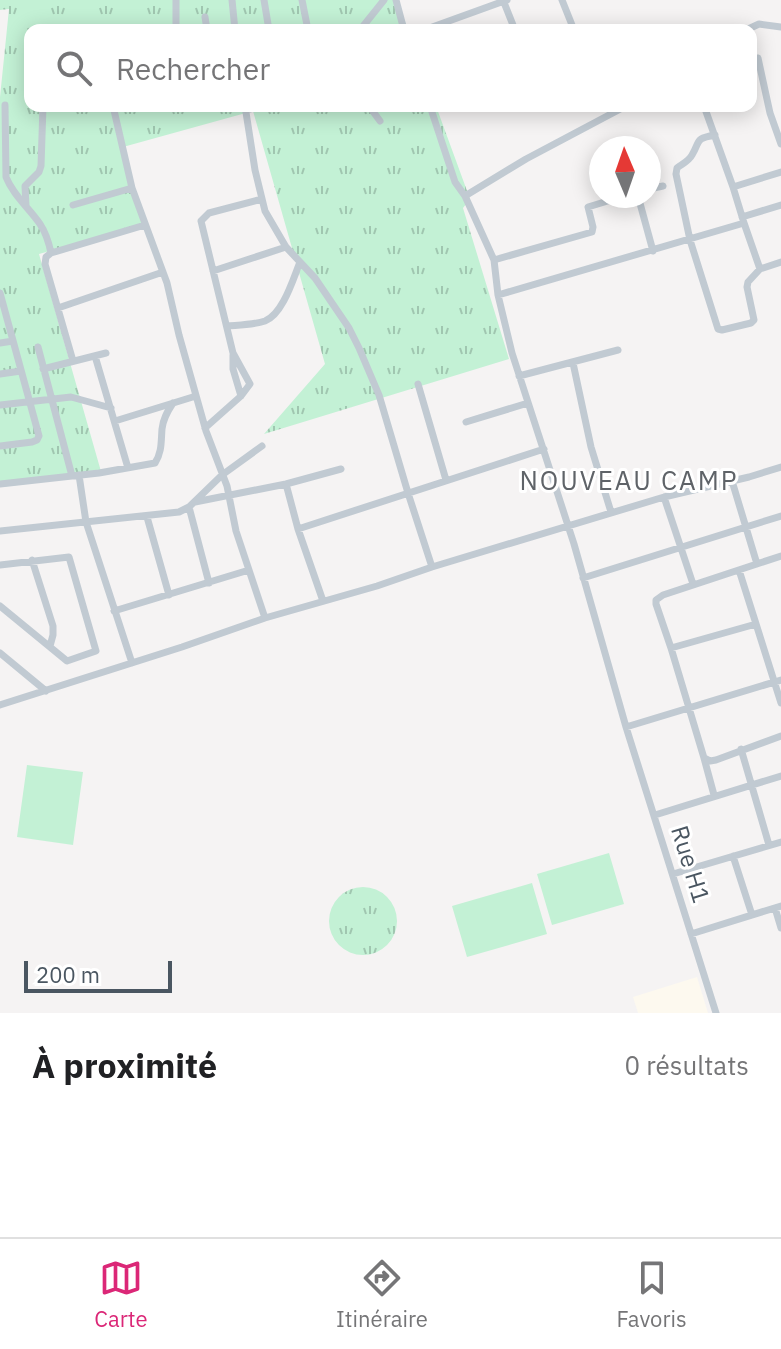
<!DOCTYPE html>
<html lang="fr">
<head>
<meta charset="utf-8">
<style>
  :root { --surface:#fff; --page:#f6f6f6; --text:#202124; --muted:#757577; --line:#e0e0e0; --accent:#db2777 }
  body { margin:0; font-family:"IBM Plex Sans",sans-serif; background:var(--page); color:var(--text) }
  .compass { position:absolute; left:589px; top:136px; width:72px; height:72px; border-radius:50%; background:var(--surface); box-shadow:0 4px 20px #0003; rotate:358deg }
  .scale { position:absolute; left:24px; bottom:20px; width:148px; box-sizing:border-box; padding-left:8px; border:4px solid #4a5661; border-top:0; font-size:22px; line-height:28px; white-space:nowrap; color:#4a5661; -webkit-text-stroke:6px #fff; paint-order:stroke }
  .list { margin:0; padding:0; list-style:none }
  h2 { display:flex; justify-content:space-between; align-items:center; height:104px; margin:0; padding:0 32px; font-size:34px }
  h2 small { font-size:26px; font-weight:400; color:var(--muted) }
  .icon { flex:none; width:44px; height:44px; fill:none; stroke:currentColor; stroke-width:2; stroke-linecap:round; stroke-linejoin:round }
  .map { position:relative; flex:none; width:781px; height:1013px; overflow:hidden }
  .search { position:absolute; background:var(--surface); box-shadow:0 4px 20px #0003; left:24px; right:24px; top:24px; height:88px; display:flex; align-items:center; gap:20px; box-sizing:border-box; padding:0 28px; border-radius:16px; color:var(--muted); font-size:30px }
  .sheet { height:224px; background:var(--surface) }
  nav { display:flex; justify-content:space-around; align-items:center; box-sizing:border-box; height:112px; border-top:2px solid var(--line); background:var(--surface); font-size:22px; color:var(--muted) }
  nav a { display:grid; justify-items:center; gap:4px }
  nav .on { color:var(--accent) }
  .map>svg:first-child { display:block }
  .commercial { fill:#fdf9ef }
  .grass { fill:url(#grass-tufts) }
  .park { fill:#c3f1d5 }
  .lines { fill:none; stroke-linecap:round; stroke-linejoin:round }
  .minor { stroke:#c1cad2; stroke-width:7 }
  .labels { text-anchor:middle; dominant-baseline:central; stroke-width:6; stroke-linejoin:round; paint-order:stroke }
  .street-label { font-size:24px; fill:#4a5661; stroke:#fff }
  .neighbourhood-label { font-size:26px; letter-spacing:2px; fill:#5f6368; stroke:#fff }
</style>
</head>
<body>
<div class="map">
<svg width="781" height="1013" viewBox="0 0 781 1013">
  <defs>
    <pattern id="grass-tufts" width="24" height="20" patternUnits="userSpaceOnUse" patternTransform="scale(2)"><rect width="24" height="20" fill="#c3f1d5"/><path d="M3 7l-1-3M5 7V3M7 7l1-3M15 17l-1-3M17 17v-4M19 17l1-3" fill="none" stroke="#a0c6b0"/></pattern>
  </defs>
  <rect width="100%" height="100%" fill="#f5f3f3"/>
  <path class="commercial" d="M697,977L708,1013H638L633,997Z"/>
  <path class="grass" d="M0,0H397L408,30H30V106H436L470,199L463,208L509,359L264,434L325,364L253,111L123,147L144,225L39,254L102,475L0,487V97L9,9L0,10Z
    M329 921a34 34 0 1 1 68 0a34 34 0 1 1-68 0Z"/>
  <path class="park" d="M27,765L83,772L73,845L17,837Z
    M609,853L624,904L552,925L537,874Z
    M532,883L547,934L467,957L452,906Z"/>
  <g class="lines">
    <path class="minor" d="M232,0L235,30
      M264,0L269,30
      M302,0L308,30
      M396,0L404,30
      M503,0L515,30
      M562,0L572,25L567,30
      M205,17L207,30
      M176,30V0
      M360,30L384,0
      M424,30L507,0
      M746,30L759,24L781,27
      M758,58L770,113L781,144
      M5,105L6,177C13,195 29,208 40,224C46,233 49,243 51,253
      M113,106L132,188L167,283L179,335L206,431L227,486L236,531L265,618
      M245,106L255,170L265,211L286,247L315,278L349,328L359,348L379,395L408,493L432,567
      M369,106L380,121
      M430,106L455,182L465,196L494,260L498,295L512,353L574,544L626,727L716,1013
      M246,110L261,106
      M715,135C694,139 701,140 692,155C689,161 682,164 677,168L676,174L690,240L718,329L722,330L751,323L754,320L747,287L748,282L760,269
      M733,187L781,172
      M649,189L663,186
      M465,196L526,159L626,106
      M638,196L653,251
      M73,205L132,188
      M26,206L25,186L39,172L41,166L43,106
      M742,217L781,205
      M744,223L760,269L781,262
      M494,260L592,232L593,227L588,207L624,196
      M213,271L286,247
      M0,293L39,436L37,440L32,442L0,446
      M498,295L744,223L733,187L704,106
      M58,308L163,272
      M227,326C239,325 253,325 265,321C283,314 293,279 300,262
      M0,343L13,341
      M38,347L72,476
      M233,355V369L241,396
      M95,356L128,468
      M73,361L45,264L46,257L51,253L145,225
      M573,363L591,447L611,512
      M43,369L106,353
      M0,374L21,371
      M519,376L618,350
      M418,384L446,480
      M0,405L71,397L111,408
      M115,421L196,396
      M466,422L528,403
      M205,428L241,396L250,384L233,353L201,221L209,213L262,199
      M79,475L86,522L132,663
      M732,481L757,564
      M0,484L99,473L155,463C162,452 161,442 162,429C163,419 167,412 173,403
      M286,484L298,529L323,601
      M195,502L286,484L341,469
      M189,507L209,583
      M147,517L169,595
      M298,529L544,449
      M0,531L179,512L189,507L222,475L262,446
      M781,556L663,595L656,600V604L671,648L704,758L710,761L716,760L781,736
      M32,560L53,626V635L50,646
      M0,565L69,557L96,651L67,661L0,606
      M739,570L781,703
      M583,578L781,516
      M693,584L664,497L749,477L781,467
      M114,611L249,570
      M671,648L756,624
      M0,653L46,691
      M0,705L182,647L265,618L377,586L432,567L664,497
      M626,727L781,680
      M741,749L769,845
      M704,758L714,795
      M655,815L781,776
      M733,856L752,915
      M673,874L781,842
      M775,908L781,928
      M691,934L781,906"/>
  </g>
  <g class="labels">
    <g class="street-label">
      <text transform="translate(691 864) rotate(73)">Rue H1</text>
    </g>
    <g class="neighbourhood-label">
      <text x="629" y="480">NOUVEAU CAMP</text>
    </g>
  </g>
</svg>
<svg class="compass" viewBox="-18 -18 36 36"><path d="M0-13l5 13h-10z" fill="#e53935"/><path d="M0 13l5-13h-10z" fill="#757577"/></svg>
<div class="scale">200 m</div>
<div class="search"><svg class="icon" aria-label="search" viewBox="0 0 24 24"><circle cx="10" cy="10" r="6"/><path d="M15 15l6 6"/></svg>Rechercher</div>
</div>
<section class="sheet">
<h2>À proximité<small>0 résultats</small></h2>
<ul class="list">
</ul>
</section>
<nav>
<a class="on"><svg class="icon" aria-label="map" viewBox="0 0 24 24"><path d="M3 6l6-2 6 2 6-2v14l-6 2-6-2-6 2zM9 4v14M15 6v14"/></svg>Carte</a>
<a><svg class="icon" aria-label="directions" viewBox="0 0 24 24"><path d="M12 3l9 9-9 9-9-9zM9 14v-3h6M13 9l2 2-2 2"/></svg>Itinéraire</a>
<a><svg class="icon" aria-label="saved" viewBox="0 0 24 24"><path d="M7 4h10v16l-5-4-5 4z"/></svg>Favoris</a>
</nav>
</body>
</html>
